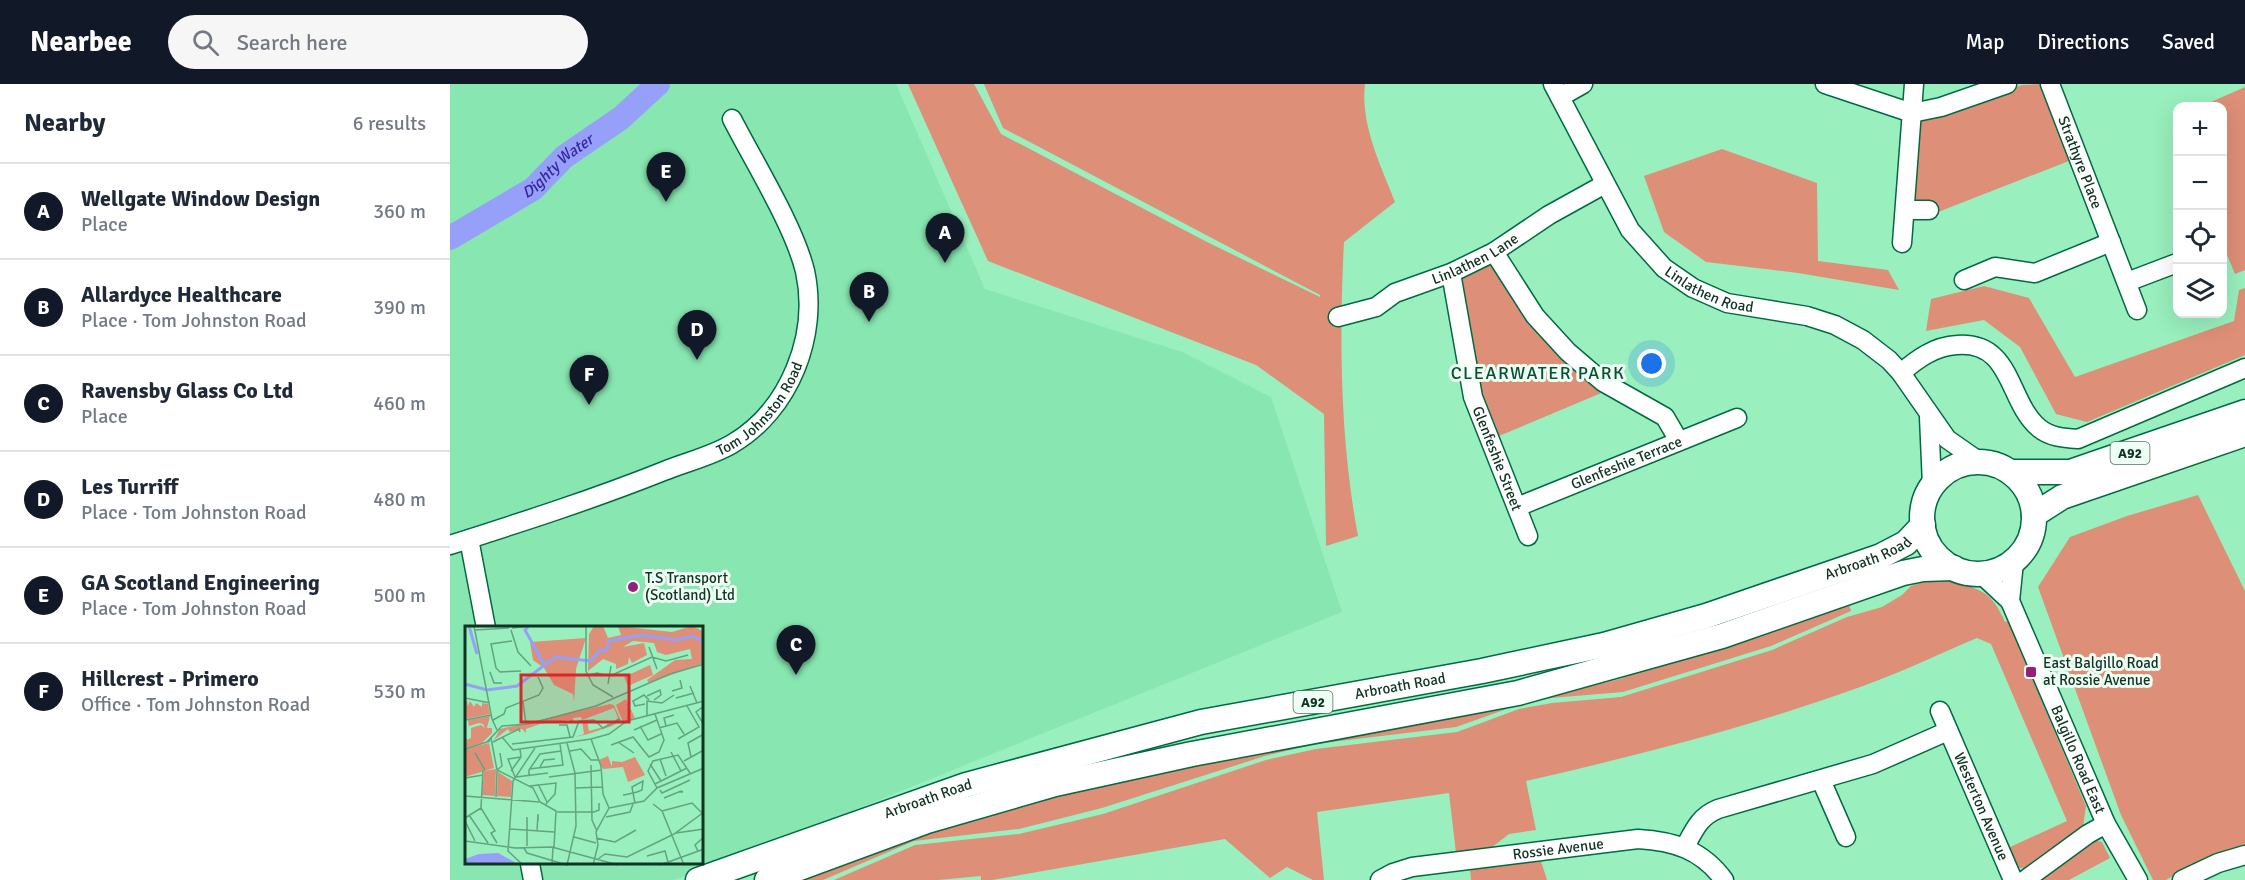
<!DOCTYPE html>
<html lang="en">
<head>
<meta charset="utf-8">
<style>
  :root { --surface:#fff; --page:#f6f6f7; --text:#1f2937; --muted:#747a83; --line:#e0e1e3; --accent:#111827 }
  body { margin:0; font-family:Signika,sans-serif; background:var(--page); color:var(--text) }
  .controls { position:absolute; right:18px; top:18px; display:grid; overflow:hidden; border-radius:12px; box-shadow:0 6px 24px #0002 }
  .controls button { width:54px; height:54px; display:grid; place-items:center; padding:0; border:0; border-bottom:2px solid var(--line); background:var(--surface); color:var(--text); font:30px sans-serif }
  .you { position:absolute; left:1202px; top:280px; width:21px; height:21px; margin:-15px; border:4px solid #fff; border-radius:50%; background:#1a73e8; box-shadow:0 0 0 9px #1a73e833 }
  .badge { display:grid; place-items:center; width:39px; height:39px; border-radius:50%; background:var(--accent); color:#fff; font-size:20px; font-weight:700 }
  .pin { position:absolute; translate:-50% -50px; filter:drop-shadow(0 2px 3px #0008) }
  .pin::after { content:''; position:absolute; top:32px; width:21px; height:18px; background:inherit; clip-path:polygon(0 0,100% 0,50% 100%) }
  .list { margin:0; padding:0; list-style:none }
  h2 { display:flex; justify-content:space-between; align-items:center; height:78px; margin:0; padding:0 24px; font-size:26px }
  h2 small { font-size:20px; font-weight:400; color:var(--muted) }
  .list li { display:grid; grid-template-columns:39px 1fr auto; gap:18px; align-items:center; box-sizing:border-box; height:96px; padding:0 24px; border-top:2px solid var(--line) }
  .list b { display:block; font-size:22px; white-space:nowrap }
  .list p { margin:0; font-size:20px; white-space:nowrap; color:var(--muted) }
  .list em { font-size:20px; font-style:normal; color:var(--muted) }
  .icon { flex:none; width:33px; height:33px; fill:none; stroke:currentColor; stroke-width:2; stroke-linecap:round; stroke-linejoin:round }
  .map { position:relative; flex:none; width:1795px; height:796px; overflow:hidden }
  header { display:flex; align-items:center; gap:36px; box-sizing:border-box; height:84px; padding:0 30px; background:var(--accent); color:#fff }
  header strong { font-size:28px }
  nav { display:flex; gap:33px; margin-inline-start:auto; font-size:21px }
  .search { width:420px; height:54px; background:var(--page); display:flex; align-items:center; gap:15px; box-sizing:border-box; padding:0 21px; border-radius:33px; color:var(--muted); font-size:22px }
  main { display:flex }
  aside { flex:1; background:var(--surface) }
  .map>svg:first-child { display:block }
  .built { fill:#88e6b1; fill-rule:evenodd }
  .green { fill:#de8f77 }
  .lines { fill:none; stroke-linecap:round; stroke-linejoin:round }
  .river { stroke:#97a0f9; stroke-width:24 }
  .minor-casing { stroke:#016a41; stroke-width:21 }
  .major-casing { stroke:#016a41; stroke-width:27 }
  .minor { stroke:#fff; stroke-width:18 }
  .major { stroke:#fff; stroke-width:24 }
  .poi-dot { fill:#951f7c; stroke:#eefef4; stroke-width:2 }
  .labels { text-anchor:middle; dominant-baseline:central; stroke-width:6; stroke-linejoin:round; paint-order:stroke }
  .shield { fill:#eefef4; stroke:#537161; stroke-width:1.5 }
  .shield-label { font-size:14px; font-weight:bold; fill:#103422 }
  .street-label { font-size:15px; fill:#103422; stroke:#eefef4 }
  .poi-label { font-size:15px; fill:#103422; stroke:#eefef4; text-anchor:start }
  .water-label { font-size:16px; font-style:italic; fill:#3625a5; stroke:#eefef4 }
  .quarter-label { font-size:18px; letter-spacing:1.5px; fill:#075131; stroke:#eefef4 }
  .inset-river { fill:none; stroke:#97a0f9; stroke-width:3 }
  .inset-road { fill:none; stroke:#62a480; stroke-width:1.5 }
  .view { fill:#d62828; fill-opacity:0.15; stroke:#d62828; stroke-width:3 }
  .inset-edge { fill:none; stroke:#103422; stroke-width:3 }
</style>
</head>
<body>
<header>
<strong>Nearbee</strong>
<div class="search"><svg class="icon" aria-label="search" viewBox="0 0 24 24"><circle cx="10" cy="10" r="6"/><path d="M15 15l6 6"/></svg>Search here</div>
<nav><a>Map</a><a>Directions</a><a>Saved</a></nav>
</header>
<main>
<aside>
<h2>Nearby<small>6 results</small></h2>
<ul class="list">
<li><span class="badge">A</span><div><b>Wellgate Window Design</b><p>Place</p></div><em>360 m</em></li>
<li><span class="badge">B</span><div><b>Allardyce Healthcare</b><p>Place · Tom Johnston Road</p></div><em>390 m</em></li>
<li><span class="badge">C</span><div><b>Ravensby Glass Co Ltd</b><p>Place</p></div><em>460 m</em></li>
<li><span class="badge">D</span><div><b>Les Turriff</b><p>Place · Tom Johnston Road</p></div><em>480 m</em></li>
<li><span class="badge">E</span><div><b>GA Scotland Engineering</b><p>Place · Tom Johnston Road</p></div><em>500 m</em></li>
<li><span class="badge">F</span><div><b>Hillcrest - Primero</b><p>Office · Tom Johnston Road</p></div><em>530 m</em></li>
</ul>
</aside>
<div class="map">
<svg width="1795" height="796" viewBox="0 0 1795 796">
  <rect width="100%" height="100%" fill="#99efbe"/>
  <path class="built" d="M0,0H446L535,205L732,268L821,313L892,528L276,778L223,796H0ZM16,544H252V780H16Z"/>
  <path class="green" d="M458,0H524L551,50L757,158L870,213V211L553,44L534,0H915C910,40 931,82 945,118L894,158C889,254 890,357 908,452L876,462L874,330L806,281L538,177Z
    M1593,0L1624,75L1483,130L1467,118L1464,112L1470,40L1472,37L1572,1Z
    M1795,3V186L1785,190L1773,161L1772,22H1752Z
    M1272,65L1367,99L1368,177L1438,186L1449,206L1348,189L1256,178L1214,148L1194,92Z
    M1043,178L1156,307L1049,352L1023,284L1008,194Z
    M1534,202L1579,214L1625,293L1784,237L1789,206L1795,204V271L1637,338L1606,330L1570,263L1534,236L1476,247L1481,215Z
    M1748,411L1795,507V763L1754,774L1716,796H1703L1671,731L1588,503L1620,453L1677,432Z
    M1498,497C1530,505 1541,506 1555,538L1558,537L1636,722L1633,742L1575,785L1568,783L1558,764L1617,737L1541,560L1527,554C1489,570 1452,588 1413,602C1303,642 1190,671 1076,697L1086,746L1059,750L1041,764L1006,769L999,709L867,728L874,796H863L837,783L820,794L775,755L542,796H531V792L488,796H384L465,761L569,750L653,730L816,676L866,665L1007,648L1069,625L1102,619L1171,613L1322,566L1397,533L1432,523L1452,511L1461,502L1474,498Z
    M1398,517L1401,527L1321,562L1173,608L1101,614L1068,621L1006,643L865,660L815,672L652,724L569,745L464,757L373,796H336L606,706L1097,607L1146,601L1170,595L1243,567Z
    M1645,756L1652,758L1660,774L1619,796H1586Z
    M1091,777L1097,796H1021L1020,785Z"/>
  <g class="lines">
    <path class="river" id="s1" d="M0,154L83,105L114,73L171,34L208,0"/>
    <g class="minor-casing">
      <g id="minor">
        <path id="s2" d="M1103,0L1180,146L1214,184L1243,204L1277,219L1357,232L1385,241L1413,256L1439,276L1451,289L1497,355L1530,378"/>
        <path d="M1375,0L1462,29L1491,23L1557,0"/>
        <path id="s3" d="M1600,0L1687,226"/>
        <path d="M1110,13L1133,0"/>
        <path d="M1455,126H1479"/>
        <path d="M1452,159L1464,0"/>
        <path d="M1044,168L1085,232L1118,268L1153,298L1215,333L1229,357"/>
        <path id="s4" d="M1001,189L1023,313L1078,452"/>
        <path d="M1514,196L1545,183L1585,189L1661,158"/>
        <path d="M1677,198L1727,179"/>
        <path id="s5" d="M888,233L926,223L945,209L1001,189L1044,168L1099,131L1155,100"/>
        <path d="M1451,289C1467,275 1485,262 1507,261C1563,257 1557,317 1589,344C1600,353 1613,354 1628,355L1795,284"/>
        <path d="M1479,333L1482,401"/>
        <path id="s6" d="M1067,423L1287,334"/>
        <path d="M19,455L36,544"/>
        <path id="s7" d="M0,461C72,438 144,415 214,387C236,378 262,372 282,360C340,326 369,251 355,187C344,142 304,78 282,35"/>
        <path id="s8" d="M1531,490L1560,517L1656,740L1688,796"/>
        <path d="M1560,517L1564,478"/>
        <path id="s9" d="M1490,627L1563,796"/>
        <path d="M1371,696L1396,753"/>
        <path d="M1235,763C1244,746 1250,732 1268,725L1423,680L1498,647"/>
        <path d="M80,780L83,796"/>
        <path id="s10" d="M930,796L943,789L962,783L1188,755C1224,757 1252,766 1274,796"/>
        <path d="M1575,796L1638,750L1656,740"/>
        <path d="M1732,796L1768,779L1795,771"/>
      </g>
    </g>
    <g class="major-casing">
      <g id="major">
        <circle cx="1528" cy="434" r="56"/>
        <path d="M1560,388H1620L1795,328"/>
        <path d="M1584,431L1612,413L1795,350"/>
        <path id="s11" d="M248,796L516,701L751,638L1032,587L1154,561L1256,532L1431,472L1456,459L1473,441"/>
        <path d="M317,796L477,737L605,700L742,670L1068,609L1272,552L1453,489L1473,485L1504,484"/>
      </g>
    </g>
    <use href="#minor" class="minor"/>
    <use href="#major" class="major"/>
  </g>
  <g class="poi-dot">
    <circle cx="183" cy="503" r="6"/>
    <rect x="1575" y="582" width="12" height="12" rx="3"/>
  </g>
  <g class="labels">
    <g class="shield">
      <rect x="1660.5" y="358" width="39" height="22" rx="4.5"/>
      <rect x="843.5" y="607" width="39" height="22" rx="4.5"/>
    </g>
    <g class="shield-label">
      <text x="1680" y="369">A92</text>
      <text x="863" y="618">A92</text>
    </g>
    <g class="street-label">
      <text stroke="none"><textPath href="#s3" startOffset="84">Strathyre Place</textPath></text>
      <text stroke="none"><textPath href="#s5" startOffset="150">Linlathen Lane</textPath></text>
      <text stroke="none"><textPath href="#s2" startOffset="267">Linlathen Road</textPath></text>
      <text stroke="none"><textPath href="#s7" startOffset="345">Tom Johnston Road</textPath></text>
      <text stroke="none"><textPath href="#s4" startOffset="192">Glenfeshie Street</textPath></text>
      <text stroke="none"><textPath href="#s6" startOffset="118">Glenfeshie Terrace</textPath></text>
      <text stroke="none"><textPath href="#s11" startOffset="1216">Arbroath Road</textPath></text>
      <text stroke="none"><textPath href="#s11" startOffset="730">Arbroath Road</textPath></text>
      <text stroke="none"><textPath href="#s8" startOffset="212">Balgillo Road East</textPath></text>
      <text stroke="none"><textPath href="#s11" startOffset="244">Arbroath Road</textPath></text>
      <text stroke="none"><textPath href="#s9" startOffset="104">Westerton Avenue</textPath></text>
      <text stroke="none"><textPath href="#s10" startOffset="182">Rossie Avenue</textPath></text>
    </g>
    <g class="poi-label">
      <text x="195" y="494">T.S Transport<tspan x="195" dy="17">(Scotland) Ltd</tspan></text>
      <text x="1593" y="579">East Balgillo Road<tspan x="1593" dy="17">at Rossie Avenue</tspan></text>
    </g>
    <g class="water-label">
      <text stroke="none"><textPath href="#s1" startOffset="130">Dighty Water</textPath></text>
    </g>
    <g class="quarter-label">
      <text x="1088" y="289">CLEARWATER PARK</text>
    </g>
  </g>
  <g transform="translate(15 542)">
    <rect width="238" height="238" fill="#99efbe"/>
    <path d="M129,0H138L143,12L156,9L153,0L207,6L227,0L238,5V37L184,57L182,54L210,34L227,33L225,23L201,29L192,26L189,17L168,15L158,21L179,17L182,29L167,37L164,31L163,38L151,43V38L138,33L123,45L124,8ZM121,12L111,43L109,76L108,68L89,59L79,42L68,34L65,16ZM185,39L188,49L163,60L159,51ZM161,73L170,92L158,96L151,79ZM0,75H2L3,80L5,75L9,81L11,77L17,81V77L23,78L25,88L0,93ZM145,78L149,79L156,95L147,100L123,108L110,111L119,108L117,95H122L124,105L142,100L143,96L144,99L153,92L149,82L117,94L116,91L108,92L109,96L103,94L75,98L61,103V107L57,103L45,106L43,103L29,114L35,103ZM25,90L22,102H27V107L17,117L0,122V109L2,114L6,112V102L16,99L20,102L18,98L14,97L4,100L3,94ZM24,117L29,142L0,151V123ZM143,130L147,141V135L157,136L170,131L180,149L163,156L158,141L138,143L134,134ZM31,143L30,170L17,169L19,145ZM33,146L47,155L46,171L32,170Z" fill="#de8f77"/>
    <path d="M33,227L55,239H0V233L14,228Z" fill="#97a0f9"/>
    <path class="inset-river" d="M4,0L12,28M63,1L60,4L79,38M0,58L22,64L52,60L90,31L126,35L134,25L142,24L144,15L176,9L212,14L228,10L239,16"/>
    <path class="inset-road" d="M9,0L27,93L32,104M121,1V45L128,59L148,71M47,2L65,0M10,4L44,2M46,4L53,26L66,40M47,15L26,18L31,42L35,46L56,45M184,21L192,43M25,46L29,57H37M123,49L132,47L145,50L187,31L201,35L223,29M143,58L146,40M225,60L232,77M207,65L217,62L215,54M182,70L195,64L196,69L189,74M0,72L25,77M211,72L229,67M58,76L61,98M180,78L170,80L168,75L179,69L184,74M239,80L231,86L239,99M182,90V75L197,77L209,69M0,94L26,89M28,94L39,88L41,82L74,69L78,62L73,51M94,99H102L105,111M175,100L183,114L196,108M201,100L199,92L209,89M194,102L212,97L219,108M169,104L192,94M37,111L48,124L126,113L144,108L162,95L239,75M26,112L32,144L68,162L75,176L91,185L89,221M126,113L136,140L138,168L144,182L131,206L133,219L128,239M213,113L234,101L222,80M22,116L37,100L63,98L131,80L205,48L239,38M28,116L54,103L55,106M153,116L169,127M47,118L108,111L114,95L129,94L138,102L155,93M146,119L168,111L184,131L194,126L199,114L190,88M0,123L25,115M105,125L116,123L126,134H134M206,126L216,145M10,127L20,144M226,131L223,117L239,108M195,133L201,150M219,135L237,125M185,138L196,155M126,139L127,194L132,205M75,141L79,134L90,133M64,143L98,139L95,118M18,144L16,182L30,205L26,207L32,217M32,144L37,140L35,127M46,145L56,131L55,123M64,150V144L75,128L96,125M50,151L43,133L56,131M51,151L83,147M84,151L137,144M0,152L18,149M73,158L82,176M190,158L222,142M65,160L91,157L90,168L80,179M110,162L138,161M192,162L183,145L188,135L213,129L225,147M195,164L197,167L225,154M158,169H159L168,167L172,166L177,164L178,155L167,161L168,167L170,177M0,170L74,176M31,171L32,145M199,172L216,165L218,166H213M188,178L197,185L219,239M144,182L179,175L192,162L239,142M197,185L227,177L237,187M92,186H129L134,184V177M4,189L23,217M62,191V220M141,191L165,186L168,178M0,192L16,182M0,195L10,215M45,203L89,206M72,205L73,188V195M211,207L239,203M109,211L131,217M131,212L150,216L171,204M0,215L50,222L87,221L153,239M59,222L62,227L102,239L111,200L110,147L102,117M233,225L230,219L239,211M182,230L200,225L203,236M133,233L140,228L162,231L209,208L239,186M58,239L43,225L48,155L70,122M87,239L88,221M195,239L239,223"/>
    <path class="view" d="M56,49H164V96H56Z"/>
    <rect width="238" height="238" class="inset-edge"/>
  </g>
</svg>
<div class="controls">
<button>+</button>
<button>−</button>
<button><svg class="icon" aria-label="locate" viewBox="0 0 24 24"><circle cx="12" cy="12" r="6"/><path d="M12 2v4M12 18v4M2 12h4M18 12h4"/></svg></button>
<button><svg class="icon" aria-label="layers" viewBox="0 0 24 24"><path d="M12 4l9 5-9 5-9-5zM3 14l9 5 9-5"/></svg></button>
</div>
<div class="you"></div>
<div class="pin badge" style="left:495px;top:179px">A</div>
<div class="pin badge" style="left:419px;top:238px">B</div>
<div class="pin badge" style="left:346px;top:591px">C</div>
<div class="pin badge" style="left:247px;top:276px">D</div>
<div class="pin badge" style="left:216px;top:118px">E</div>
<div class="pin badge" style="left:139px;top:321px">F</div>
</div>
</main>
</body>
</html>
